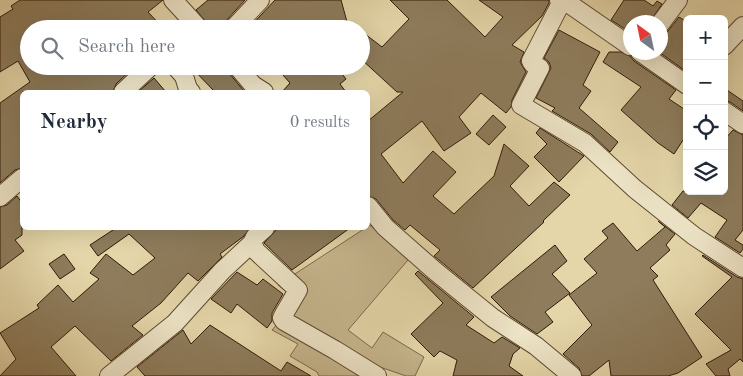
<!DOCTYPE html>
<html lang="en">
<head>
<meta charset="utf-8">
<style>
  :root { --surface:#fff; --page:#f2f2f3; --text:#1f2937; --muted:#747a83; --line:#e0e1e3 }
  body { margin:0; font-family:"Old Standard TT",serif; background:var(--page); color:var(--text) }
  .controls { position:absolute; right:15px; top:15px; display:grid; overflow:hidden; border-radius:8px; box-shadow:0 5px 20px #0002 }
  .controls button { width:45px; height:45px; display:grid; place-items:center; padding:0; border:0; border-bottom:1px solid var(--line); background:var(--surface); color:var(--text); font:25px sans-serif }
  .compass { position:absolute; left:623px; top:15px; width:45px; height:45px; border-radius:50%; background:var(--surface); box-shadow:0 5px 20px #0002; rotate:327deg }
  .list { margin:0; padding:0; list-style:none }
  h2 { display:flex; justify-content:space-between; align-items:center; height:65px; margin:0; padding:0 20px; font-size:21px }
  h2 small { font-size:16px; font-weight:400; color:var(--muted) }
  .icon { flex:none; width:28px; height:28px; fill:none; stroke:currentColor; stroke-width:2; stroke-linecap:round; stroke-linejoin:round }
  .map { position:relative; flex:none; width:743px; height:376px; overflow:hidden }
  .search { position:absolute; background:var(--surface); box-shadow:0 5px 20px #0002; left:20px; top:20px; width:350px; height:55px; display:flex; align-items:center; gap:12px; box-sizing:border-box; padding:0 18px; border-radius:28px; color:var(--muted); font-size:19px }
  .panel { position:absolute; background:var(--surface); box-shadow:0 5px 20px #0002; left:20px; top:90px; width:350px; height:140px; border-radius:8px }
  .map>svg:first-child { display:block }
  .green { fill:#c6b68e; stroke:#7c684b }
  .building { fill:#8e7c5c; stroke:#311b08 }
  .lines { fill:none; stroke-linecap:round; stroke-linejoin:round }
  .street-casing { stroke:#5e4a30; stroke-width:20 }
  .street { stroke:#ede4c7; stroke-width:18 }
</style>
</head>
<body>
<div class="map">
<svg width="743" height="376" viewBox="0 0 743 376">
  <rect width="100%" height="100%" fill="#e4d6a9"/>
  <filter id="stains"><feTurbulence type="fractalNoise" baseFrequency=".004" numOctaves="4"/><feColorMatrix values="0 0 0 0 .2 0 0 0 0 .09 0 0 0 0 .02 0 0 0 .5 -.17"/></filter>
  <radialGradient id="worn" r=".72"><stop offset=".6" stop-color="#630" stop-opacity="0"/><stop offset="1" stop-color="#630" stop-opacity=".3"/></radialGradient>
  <path class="green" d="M370,225L408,260L348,330L372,348L383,332L424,357L415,376H406L380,367L376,376H319L317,372L290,356L298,344L272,330L298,301L278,285Z"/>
  <path class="building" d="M20,0H163L148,12L164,29H29V66H135L116,84L113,92H22V168L15,170L0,183V103L30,82L18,61L0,72V17L13,9L11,6Z
    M208,0H245L225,22L223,29H206V22L196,10Z
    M275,0H341L349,29H248Z
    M390,0H447L485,37L503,17L479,0H549V3L542,16L512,45L524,52L520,62L526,72L512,100L511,107L506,113L481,93L459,117L471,133L444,151L422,121L381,154L403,183L433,151L456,172L433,196L454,214L494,176L504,144L529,166L510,186L529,206L554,182L570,195L543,221L544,222L473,288L434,256L440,250L410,225L405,230L393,220L376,199L368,196V121L403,92H397L361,59V31L382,47L409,19Z
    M624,0H644L653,6L657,1L662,4L650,22H629L625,29L611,20Z
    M679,17L687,22V72L659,52H660V34L668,31Z
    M559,30L600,52L583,85L591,91L579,108L618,142L610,152L591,134L552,111L555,108L536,98L551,68L549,62L544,58Z
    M609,52H621L630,56L634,61L676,90L669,99L687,111V134L674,154L658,143L621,110L641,87L603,62Z
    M190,66H227L229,73L244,91L242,92H215Z
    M275,66H336L346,79L340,84L346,92H282L290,83Z
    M154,78L166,92H138Z
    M724,88L743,101V111L730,102L724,100Z
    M493,115L506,127L489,145L476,134Z
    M540,128L584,156L559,182L534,157L547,144L536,133Z
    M733,130L743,135V230L735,240L743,245V249L740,253L715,237L727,220L701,203L688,218L672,205L683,191H724V140Z
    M17,196L22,203V235L15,240L24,251L0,269V207L7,205Z
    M658,221L675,234L666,245L670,250L650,268L658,276L653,280L702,357L678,373L668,376H611L609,360L589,376H582L579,368L563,354L592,325L569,295L597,273L584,259L608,238L602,231L613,223L637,251L665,227Z
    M116,228H250L244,236L220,254L222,257L198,281L188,273L161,303L132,326L143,335L111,361L75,326L51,347L76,376H0L16,359L0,333L39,308L37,305L58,285L73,302L99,279L90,273L106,254L133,275L155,258L129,234L98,256L90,245Z
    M278,228H350L292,270L264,243Z
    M555,245L567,261L552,274L570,293L545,312L553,322L537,334L510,316L491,297Z
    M64,254L75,269L60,279L49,264Z
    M703,255L737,277L743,279V362L740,359L728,369L730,376H716L706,364L731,350L695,314L732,277L702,256Z
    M418,271L474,317L466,325L494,343L502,337L520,348L513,354L509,366L523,376H453L457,360L440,351L434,357L411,334L443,303L415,274Z
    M237,272L257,285L263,279L283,294L272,313V321L267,328L237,304L231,313L211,299Z
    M210,325L281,371L287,362L311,376H145L137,367L183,330L191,344Z"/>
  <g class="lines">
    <g class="street-casing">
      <path id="street" d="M173,0L196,25
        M559,0L568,3L630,46
        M562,1L531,61L533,64L540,68L521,105L585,143L635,189L694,236L743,268
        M660,24L678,0
        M233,29L260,0
        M724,46L743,26
        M640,52L687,85
        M175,66L184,76L188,89L191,92
        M237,66L253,85L264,92
        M123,92L151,66
        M724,111L743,124
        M0,197L22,178
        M368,206L385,227L435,271L493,318L536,346L572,376
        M265,228L255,237L252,243L256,251L298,290L284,314L282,318L284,321L335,350L377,376
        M109,376L175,323L222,271L252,243"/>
    </g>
    <use href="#street" class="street"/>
  </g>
  <rect width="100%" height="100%" filter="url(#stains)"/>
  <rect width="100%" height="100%" fill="url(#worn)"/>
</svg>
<div class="controls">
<button>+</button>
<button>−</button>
<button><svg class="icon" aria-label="locate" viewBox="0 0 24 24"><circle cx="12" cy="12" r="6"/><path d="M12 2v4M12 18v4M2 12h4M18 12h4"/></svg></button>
<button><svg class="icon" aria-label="layers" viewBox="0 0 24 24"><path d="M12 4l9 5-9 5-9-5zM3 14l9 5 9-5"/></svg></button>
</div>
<svg class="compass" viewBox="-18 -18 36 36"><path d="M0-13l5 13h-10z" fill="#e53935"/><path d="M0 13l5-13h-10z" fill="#747a83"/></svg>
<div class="search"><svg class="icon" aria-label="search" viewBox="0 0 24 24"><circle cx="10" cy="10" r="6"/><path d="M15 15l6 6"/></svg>Search here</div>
<section class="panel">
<h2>Nearby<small>0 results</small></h2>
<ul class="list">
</ul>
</section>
</div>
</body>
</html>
